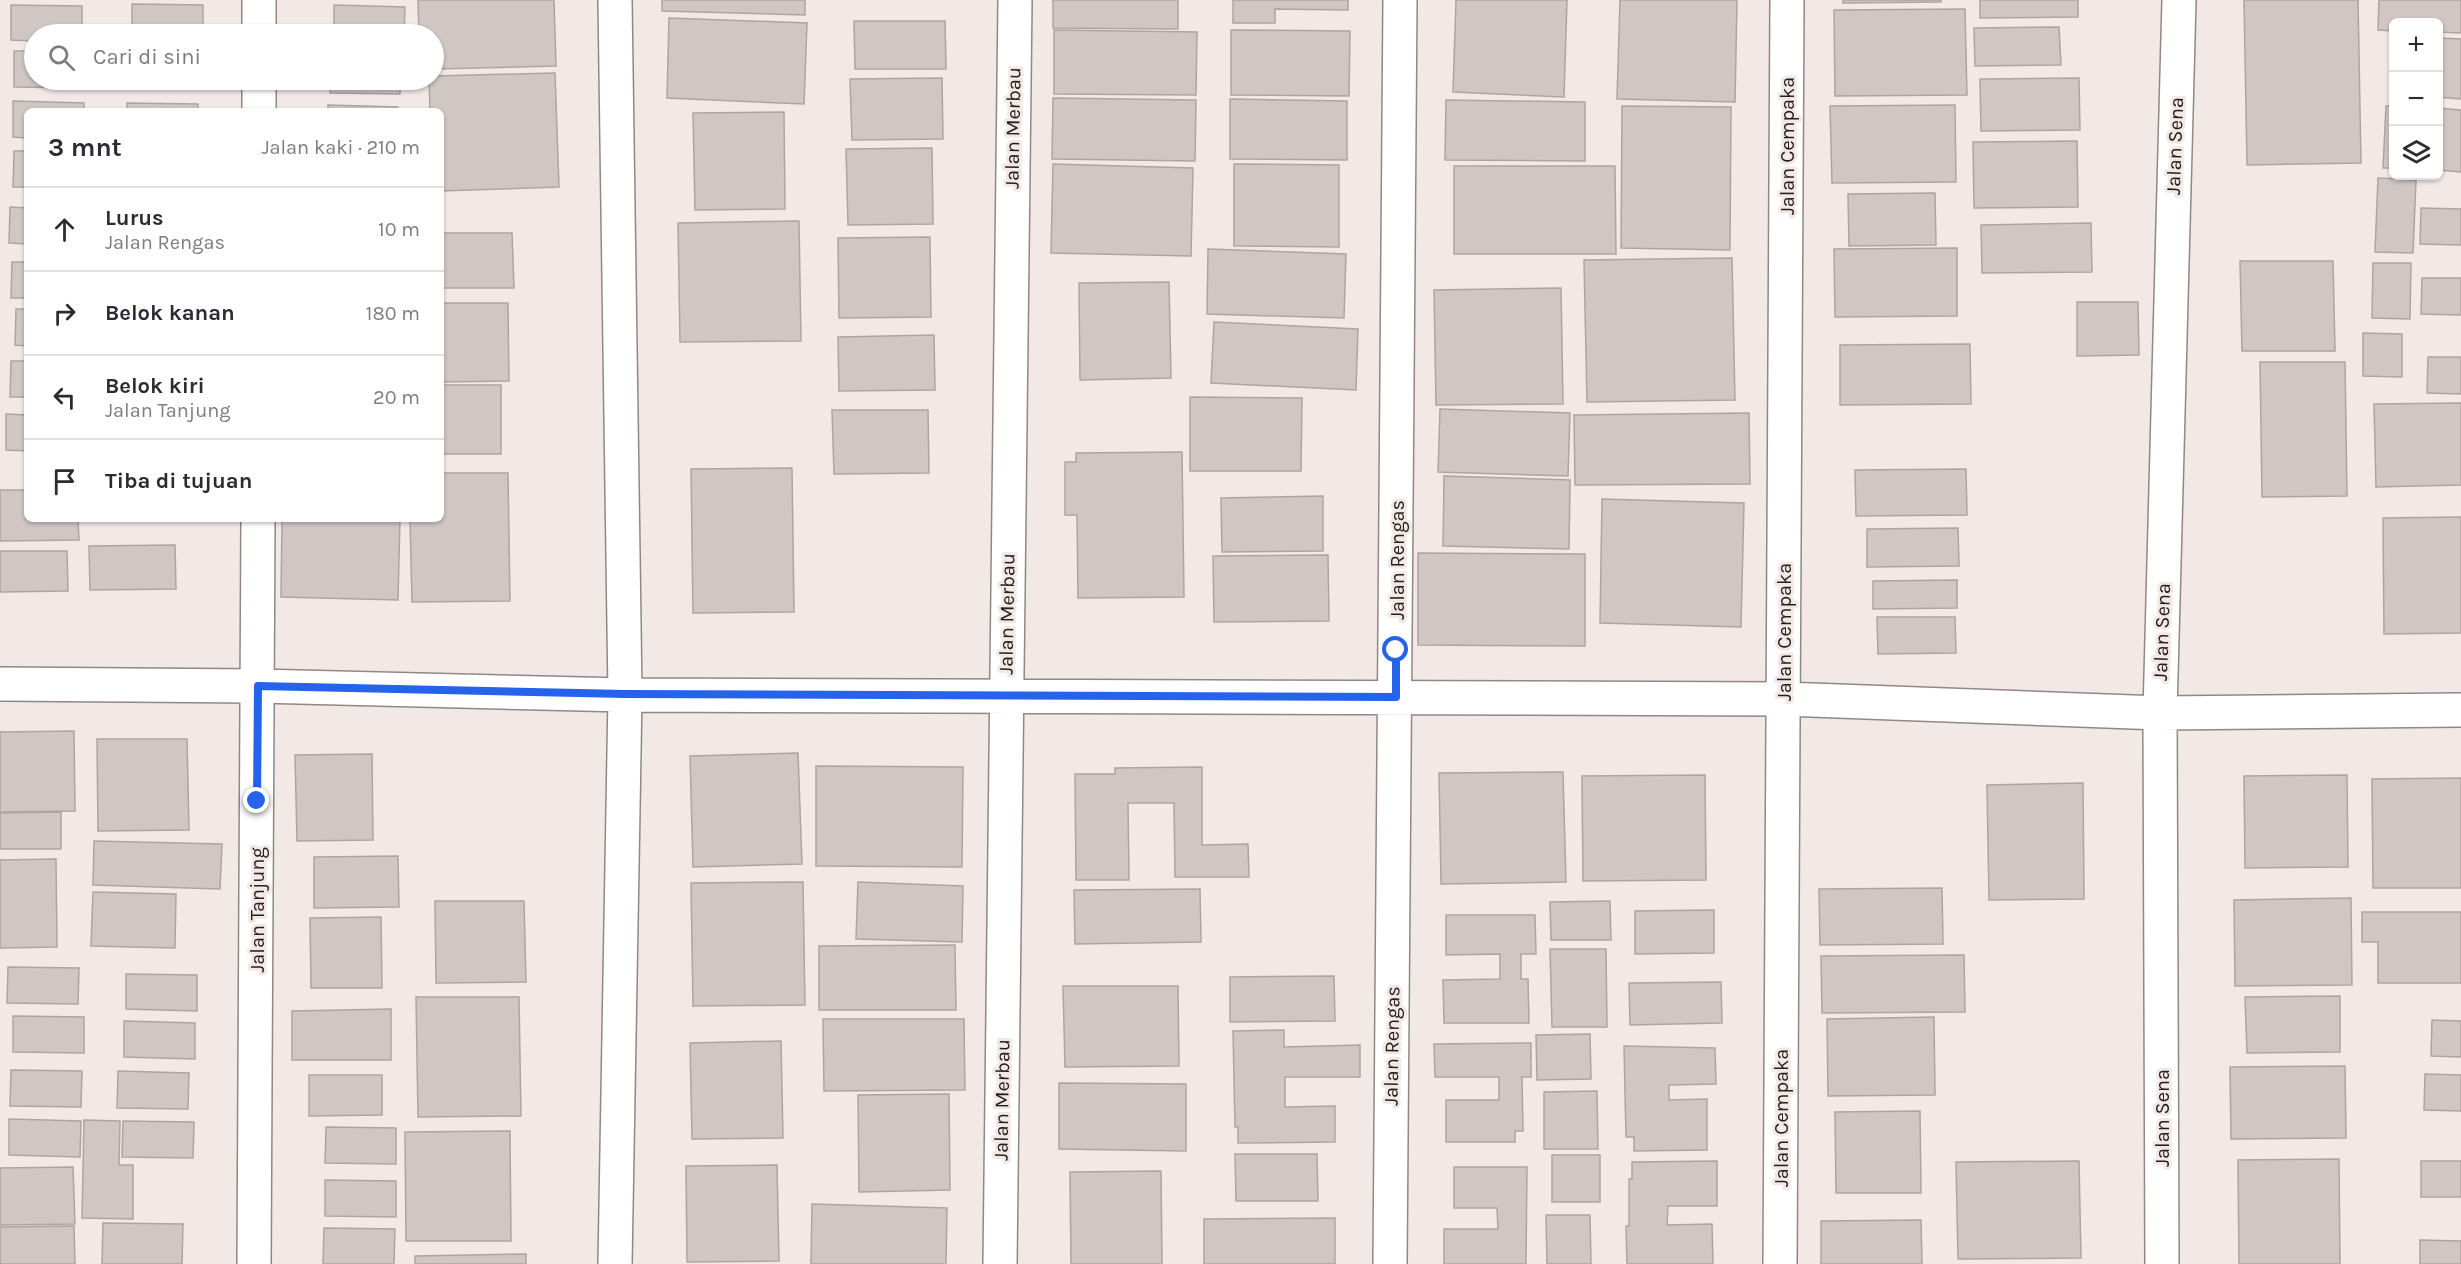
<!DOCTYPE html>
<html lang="id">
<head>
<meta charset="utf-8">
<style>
  :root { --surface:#fff; --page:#f2f2f3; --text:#2b2b33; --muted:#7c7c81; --line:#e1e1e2 }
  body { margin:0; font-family:Karla,sans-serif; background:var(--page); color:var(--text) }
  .controls { position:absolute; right:18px; top:18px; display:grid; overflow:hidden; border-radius:9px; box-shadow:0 2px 4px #0004 }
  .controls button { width:54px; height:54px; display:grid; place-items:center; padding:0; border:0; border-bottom:2px solid var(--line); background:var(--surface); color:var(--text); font:30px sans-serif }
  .stop { position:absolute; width:18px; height:18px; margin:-14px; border:4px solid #2563eb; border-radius:50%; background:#fff }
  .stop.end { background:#2563eb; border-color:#fff; box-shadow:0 2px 6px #0008 }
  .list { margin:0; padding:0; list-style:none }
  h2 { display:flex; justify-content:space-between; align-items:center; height:78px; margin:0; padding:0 24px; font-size:26px }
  h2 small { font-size:20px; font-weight:400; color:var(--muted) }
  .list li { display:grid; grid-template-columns:39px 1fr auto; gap:18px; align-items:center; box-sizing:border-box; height:84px; padding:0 24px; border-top:2px solid var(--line) }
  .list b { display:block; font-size:22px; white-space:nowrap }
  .list p { margin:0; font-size:20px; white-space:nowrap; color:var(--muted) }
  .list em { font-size:20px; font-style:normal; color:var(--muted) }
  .icon { flex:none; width:33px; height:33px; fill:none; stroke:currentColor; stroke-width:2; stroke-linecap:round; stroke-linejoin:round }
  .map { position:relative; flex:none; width:2461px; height:1264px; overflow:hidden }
  .search { position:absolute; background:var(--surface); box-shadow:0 2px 4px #0004; left:24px; top:24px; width:420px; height:66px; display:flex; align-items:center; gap:15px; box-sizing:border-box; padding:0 21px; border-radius:33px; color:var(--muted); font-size:22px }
  .panel { position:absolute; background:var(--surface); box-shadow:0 2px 4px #0004; left:24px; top:108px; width:420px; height:414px; border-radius:9px }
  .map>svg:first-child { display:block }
  .building { fill:#d0c7c5; stroke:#aea4a2; stroke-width:1.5 }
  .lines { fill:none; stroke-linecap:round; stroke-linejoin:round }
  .minor-casing { stroke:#918886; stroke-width:36 }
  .minor { stroke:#fff; stroke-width:33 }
  .route { stroke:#2563eb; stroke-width:8 }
  .labels { text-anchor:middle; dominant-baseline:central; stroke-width:6; stroke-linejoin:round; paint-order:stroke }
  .street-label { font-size:20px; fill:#23201f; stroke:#f2e8e6 }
</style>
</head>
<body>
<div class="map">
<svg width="2461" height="1264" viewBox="0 0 2461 1264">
  <rect width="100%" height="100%" fill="#f2e8e6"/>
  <path class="building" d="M418,0H554L556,66L434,69V34H419Z
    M662,0H805V15L662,11Z
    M1053,0H1178V29L1053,28Z
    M1233,0H1348V10L1275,9V23H1233Z
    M1456,0H1567L1564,97L1453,92Z
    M1620,0H1737L1735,102L1617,99Z
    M1843,0H1941V2L1843,3Z
    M1980,0H2078V17L1980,18Z
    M2244,0H2358L2361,163L2247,165Z
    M2379,0H2461V33L2438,32V22H2394V31L2378,30Z
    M132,4L203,5V34H132Z
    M11,5L82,6V34H34V41L11,40Z
    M334,5L405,7L404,34H334Z
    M1965,9L1967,95L1835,96L1834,10Z
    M669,18L807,23L804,104L667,98Z
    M854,21H945L946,69H855Z
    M2059,27L2061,65L1975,66L1974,28Z
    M1054,30L1197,32L1196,95L1054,94Z
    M1231,30L1350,31L1349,96L1231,95Z
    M2438,38L2461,39V99L2438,97Z
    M14,51H34V80H85V88L14,87Z
    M555,73L559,187L441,191V111H430L429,80H434V76Z
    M942,78L943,139L852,140L850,79Z
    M2079,78L2080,130L1981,131L1980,79Z
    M127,80H198V89L127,88Z
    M330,80H400V94L330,93Z
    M1053,98L1196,100L1195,161L1052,159Z
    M1230,99L1347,101V160L1230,159Z
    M1446,100L1585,102V161L1445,160Z
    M13,101L84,103V111H27V138L13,137Z
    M127,103L198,104V111H127Z
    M328,105L398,107V111H328Z
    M1955,105L1956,182L1832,183L1830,106Z
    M1622,106L1731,107L1730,250L1621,248Z
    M2386,106H2394V168H2383Z
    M2438,108L2461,110V172L2438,170Z
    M784,112L785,209L695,210L693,113Z
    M2077,141L2078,207L1974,208L1973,142Z
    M932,148L933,224L848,225L846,149Z
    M14,151H27V187H13Z
    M1053,164L1193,168L1191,256L1051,253Z
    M1234,164L1339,165V247L1234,246Z
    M1454,166H1615L1616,254H1454Z
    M2378,178L2416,180L2413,253L2375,252Z
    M1935,193L1936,245L1849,246L1848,194Z
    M10,207L27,208V244L9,243Z
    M2421,208L2461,209V245L2420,244Z
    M799,221L801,341L680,342L678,223Z
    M2091,223L2092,272L1982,273L1981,225Z
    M441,233H512L514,288H441Z
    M930,237L931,317L839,318L838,238Z
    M1957,248V316L1835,317L1834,249Z
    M1208,249L1346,254L1344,318L1207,314Z
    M1732,258L1735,400L1587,402L1584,260Z
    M2240,261H2333L2335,351H2242Z
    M12,262H27V298H11Z
    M2373,263H2411L2410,319L2372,318Z
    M2422,278H2461V315L2421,314Z
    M1169,282L1171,378L1080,380L1079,283Z
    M1561,288L1563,404L1436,405L1434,290Z
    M2077,302H2138L2139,355L2077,356Z
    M441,303H508L509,381L441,382Z
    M16,309H27V346L15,345Z
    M1214,322L1358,329L1356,390L1211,383Z
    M2363,333L2402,334V377L2363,376Z
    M934,335L935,390L839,391L838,337Z
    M1970,344L1971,404L1840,405V345Z
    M2428,357H2461V394L2427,393Z
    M11,361H27V397H10Z
    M2260,362H2345L2347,496L2262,497Z
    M441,385H501V454H441Z
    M1190,397L1302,398L1301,471H1190Z
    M2461,403V485L2376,487L2374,404Z
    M1440,409L1570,413L1568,476L1438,472Z
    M832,410H928L929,473L834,474Z
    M1749,413L1750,484L1575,485L1574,415Z
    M6,414L27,415V451L6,450Z
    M1182,452L1184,597L1078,598L1077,515H1065V462H1076V453Z
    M792,468L794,612L693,613L691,469Z
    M1966,469L1967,515L1856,516L1855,470Z
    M441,473H508L510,601L412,602L410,519H441Z
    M1444,476L1570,480L1569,549L1443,546Z
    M0,490H27V519H78L79,540L0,541Z
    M1323,496V551L1222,552L1221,498Z
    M1602,499L1744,503L1741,627L1600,623Z
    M2461,517V633L2384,634L2383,518Z
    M282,519H400L398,600L281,597Z
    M1958,528L1959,566L1867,567V529Z
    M175,545L176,589L90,590L89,546Z
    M0,551H67L68,591L0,592Z
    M1418,553L1585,554V646L1418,645Z
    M1328,555L1329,621L1214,622L1213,556Z
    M1957,580V608L1873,609V581Z
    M1877,617H1955L1956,653L1878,654Z
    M74,731L75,811L0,812V732Z
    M97,739H187L189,830L98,831Z
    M798,753L802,864L693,867L690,756Z
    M372,754L373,840L297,841L295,755Z
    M816,766L963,767L962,867L816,866Z
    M1202,767V845L1248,844L1249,877H1175L1174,803H1128L1129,880H1076L1075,774H1115V768Z
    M1563,772L1566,882L1441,884L1439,773Z
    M1705,775L1706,880L1583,881L1582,776Z
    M2347,775L2348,867L2245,868L2244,776Z
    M2461,778V888H2373L2372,779Z
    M2083,783L2084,899L1989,900L1987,785Z
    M61,812V849H0V813Z
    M94,841L222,844L220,889L93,885Z
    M398,856L399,907L314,908V857Z
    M56,859L57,947L0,948V860Z
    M803,882L805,1005L693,1006L691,883Z
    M858,882L963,886L962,942L856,939Z
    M1942,888L1943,944L1820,945L1819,889Z
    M1200,889L1201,942L1075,944L1074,890Z
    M93,892L176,894L175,948L91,946Z
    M2351,898L2352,985L2235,986L2234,900Z
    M435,901H524L526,982L436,983Z
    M1610,901L1611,940H1551L1550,902Z
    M1714,910V953L1635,954V911Z
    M2362,912H2461V983H2378V942H2362Z
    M1446,915H1535L1536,954H1521V979H1528L1529,1023H1444L1443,980L1500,979V954L1446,955Z
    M381,917L382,988H311L310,918Z
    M955,945L956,1010H819V946Z
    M1550,949H1606L1607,1027H1552Z
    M1964,955L1965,1012L1822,1013L1821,956Z
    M8,967L79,968L78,1004L7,1003Z
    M126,974L197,975V1011L126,1009Z
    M1334,976L1335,1021L1230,1022V977Z
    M1721,982L1722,1023L1630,1025L1629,983Z
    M1063,986H1178L1179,1066L1065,1067Z
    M2340,996V1052L2247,1053L2245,997Z
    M416,997H519L521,1116L418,1117Z
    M391,1009V1060H292V1011Z
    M13,1016L84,1017V1053L13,1052Z
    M1934,1017L1935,1095L1828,1096L1827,1019Z
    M823,1019H964L965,1090L824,1091Z
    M2432,1020L2461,1021V1057L2431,1056Z
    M124,1021L195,1023V1059L124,1057Z
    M1284,1030V1047L1360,1045V1077H1285V1107L1335,1106V1142L1238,1143V1127H1235L1233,1031Z
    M1590,1034L1591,1079L1537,1080L1536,1035Z
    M781,1041L783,1138L692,1139L690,1043Z
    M1531,1043V1077H1522L1523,1131H1515V1142H1446V1100H1499V1077H1435L1434,1044Z
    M1624,1046L1715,1048L1716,1084L1669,1085V1100L1707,1099V1150L1634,1151V1137H1626Z
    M2345,1066L2346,1138L2231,1139L2230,1067Z
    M11,1070L82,1071L81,1107L10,1106Z
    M118,1071L189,1073L188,1109L117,1108Z
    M2425,1074L2461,1075V1111L2424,1110Z
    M309,1075H382V1115L309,1116Z
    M1059,1083L1186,1084V1151L1059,1149Z
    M1597,1091L1598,1149H1544V1092Z
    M949,1094L950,1190L859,1192L858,1095Z
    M1920,1111L1921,1193H1836L1835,1112Z
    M9,1119L81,1121L80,1157L9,1155Z
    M84,1120L120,1121L119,1165H133V1219L82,1218Z
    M123,1121L194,1122L193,1158L122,1157Z
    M326,1127L396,1128V1164L325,1163Z
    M510,1131L511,1241H406L405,1132Z
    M1235,1154H1317L1318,1201H1236Z
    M1552,1155H1600V1202H1552Z
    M2339,1159L2340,1264H2239L2238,1160Z
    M1717,1161V1206H1668L1667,1225L1712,1224L1713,1264H1627L1626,1226H1629V1179H1632V1162Z
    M2079,1161L2081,1258L1958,1259L1956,1162Z
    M2421,1161H2461V1197H2421Z
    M777,1165L779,1261L687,1262L686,1166Z
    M73,1167L75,1224L0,1225V1168Z
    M1454,1167H1527L1526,1264H1444V1229H1498L1497,1208H1454Z
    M1161,1171L1162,1264H1071L1070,1172Z
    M325,1180L396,1181V1217L325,1216Z
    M812,1204L947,1208L946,1264H811Z
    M1546,1215H1590L1591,1264H1547Z
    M1335,1218V1264H1204V1219Z
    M1921,1220L1922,1264H1821V1221Z
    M103,1223L183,1224L182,1264H102Z
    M74,1226L75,1264H0V1227Z
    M324,1228L395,1229L394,1264H323Z
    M2420,1240L2461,1241V1264H2420Z
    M526,1254V1264H415V1256Z"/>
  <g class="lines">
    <g class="minor-casing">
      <path id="minor" d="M615,0L625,695L615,1264
        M259,34V0
        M259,111V80
        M0,684L258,686L625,695L1784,699L2160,713L2461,710
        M254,1264L258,519
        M1000,1264L1015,0
        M1390,1264L1400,0
        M1780,1264L1787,0
        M2162,1264L2160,713L2179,0"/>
    </g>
    <use href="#minor" class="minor"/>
  </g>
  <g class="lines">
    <path class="route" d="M257,801L258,686L625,694L1396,697V650"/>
  </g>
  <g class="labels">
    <g class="street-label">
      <text transform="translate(1013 128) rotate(-89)">Jalan Merbau</text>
      <text transform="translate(1787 146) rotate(-90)">Jalan Cempaka</text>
      <text transform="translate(2175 146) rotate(-88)">Jalan Sena</text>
      <text transform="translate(1397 560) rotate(-90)">Jalan Rengas</text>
      <text transform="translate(1007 614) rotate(-89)">Jalan Merbau</text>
      <text transform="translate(1784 632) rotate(-90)">Jalan Cempaka</text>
      <text transform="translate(2162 632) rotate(-88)">Jalan Sena</text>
      <text transform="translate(257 910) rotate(-90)">Jalan Tanjung</text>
      <text transform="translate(1392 1046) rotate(-89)">Jalan Rengas</text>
      <text transform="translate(1002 1100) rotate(-89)">Jalan Merbau</text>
      <text transform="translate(1781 1118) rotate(-90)">Jalan Cempaka</text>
      <text transform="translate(2162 1118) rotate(-90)">Jalan Sena</text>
    </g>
  </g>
</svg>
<div class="controls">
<button>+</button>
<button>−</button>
<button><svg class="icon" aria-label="layers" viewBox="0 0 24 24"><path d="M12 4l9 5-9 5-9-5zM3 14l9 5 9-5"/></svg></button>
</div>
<div class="stop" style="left:1396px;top:650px"></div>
<div class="stop end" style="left:257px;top:801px"></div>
<div class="search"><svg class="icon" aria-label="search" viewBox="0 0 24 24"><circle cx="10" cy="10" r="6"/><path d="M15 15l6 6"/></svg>Cari di sini</div>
<section class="panel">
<h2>3 mnt<small>Jalan kaki · 210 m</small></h2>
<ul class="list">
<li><svg class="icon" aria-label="ahead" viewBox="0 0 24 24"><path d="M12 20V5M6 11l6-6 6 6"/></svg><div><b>Lurus</b><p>Jalan Rengas</p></div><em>10 m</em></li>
<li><svg class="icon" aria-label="right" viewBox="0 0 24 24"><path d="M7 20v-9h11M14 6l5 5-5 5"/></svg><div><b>Belok kanan</b></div><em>180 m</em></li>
<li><svg class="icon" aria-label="left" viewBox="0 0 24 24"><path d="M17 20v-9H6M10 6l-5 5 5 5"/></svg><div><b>Belok kiri</b><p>Jalan Tanjung</p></div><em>20 m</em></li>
<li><svg class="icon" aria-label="arrive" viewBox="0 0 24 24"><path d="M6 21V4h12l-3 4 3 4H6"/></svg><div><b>Tiba di tujuan</b></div></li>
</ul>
</section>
</div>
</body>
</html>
